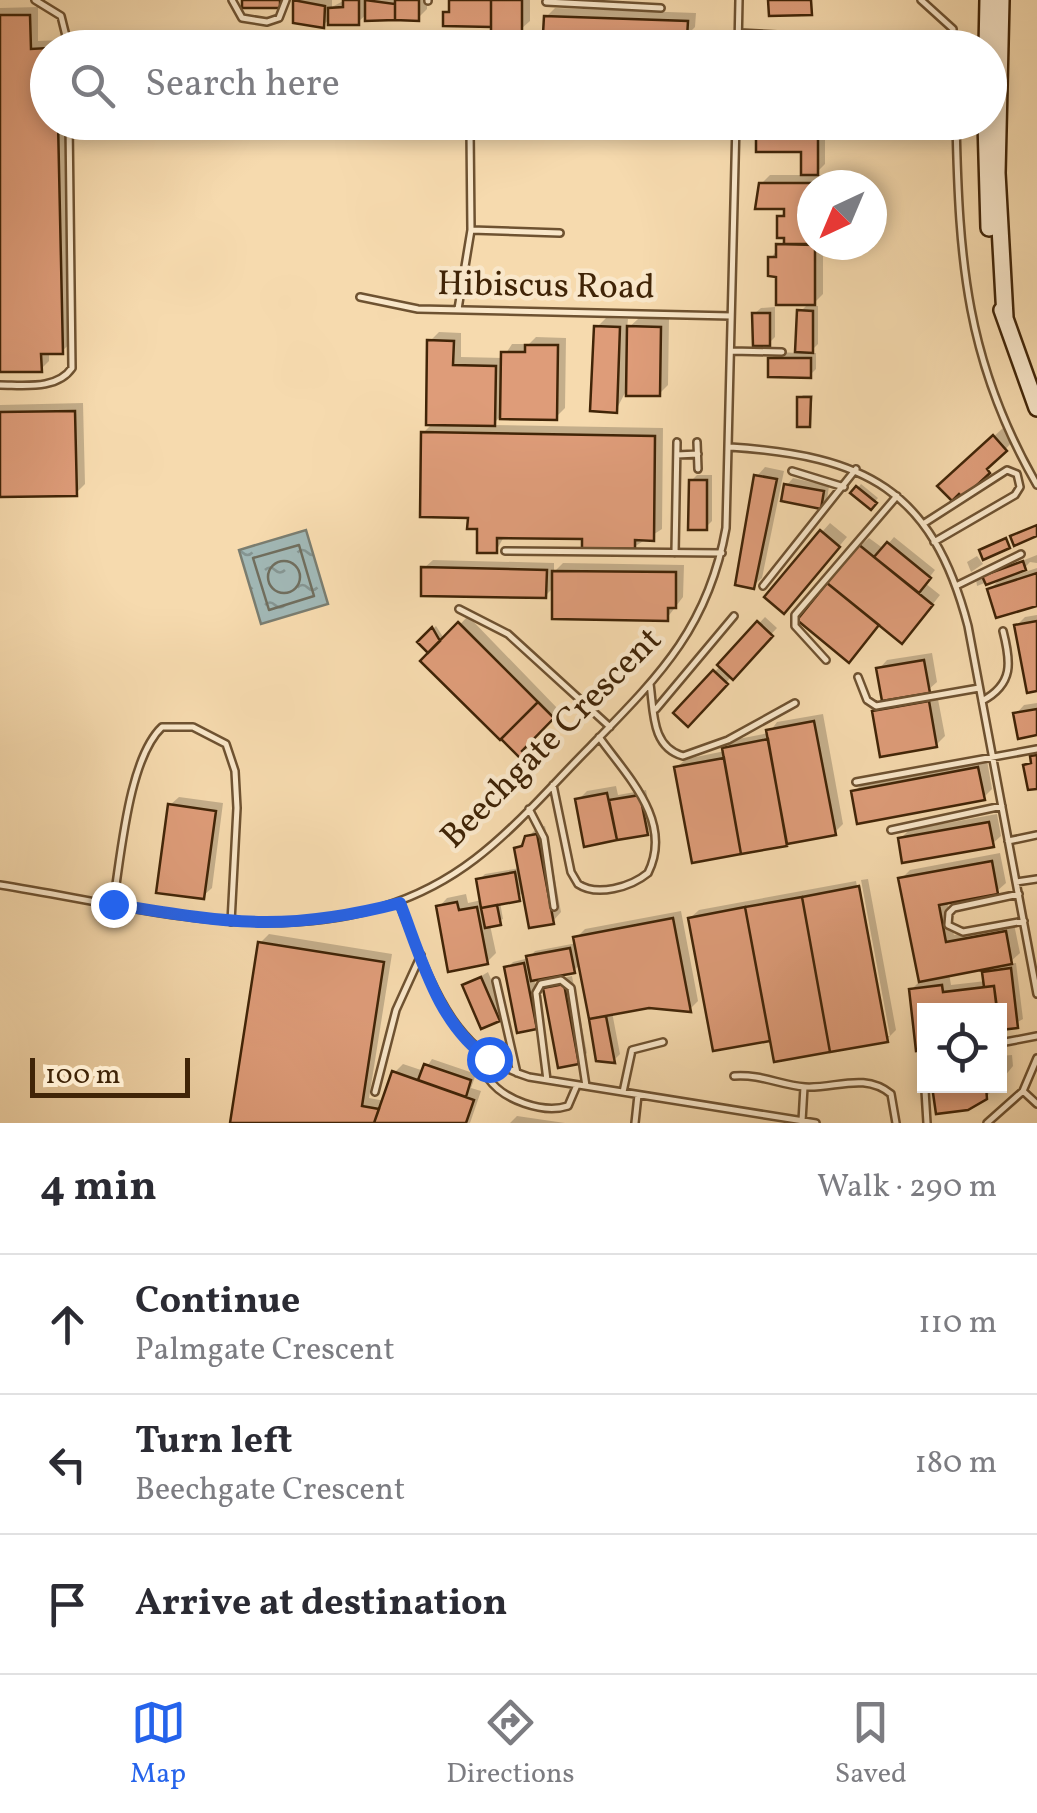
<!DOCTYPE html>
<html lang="en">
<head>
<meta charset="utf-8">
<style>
  :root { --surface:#fff; --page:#f7f7f7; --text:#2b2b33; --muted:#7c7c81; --line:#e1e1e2; --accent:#2563eb }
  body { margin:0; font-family:Vollkorn,serif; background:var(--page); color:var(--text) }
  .controls { position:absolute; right:30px; bottom:30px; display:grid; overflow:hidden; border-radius:0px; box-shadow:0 5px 15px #0003 }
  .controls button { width:90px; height:90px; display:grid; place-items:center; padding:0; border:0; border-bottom:2px solid var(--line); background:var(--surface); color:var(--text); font:50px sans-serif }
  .compass { position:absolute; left:797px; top:170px; width:90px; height:90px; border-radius:50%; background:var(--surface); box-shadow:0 5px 15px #0003; rotate:224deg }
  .scale { position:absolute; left:30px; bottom:25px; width:160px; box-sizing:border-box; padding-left:10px; border:5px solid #402407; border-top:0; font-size:28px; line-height:35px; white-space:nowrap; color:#402407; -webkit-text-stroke:8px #f9e7ca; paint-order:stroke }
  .stop { position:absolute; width:30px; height:30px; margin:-22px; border:8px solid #2563eb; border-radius:50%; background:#fff }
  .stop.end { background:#2563eb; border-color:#fff; box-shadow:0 2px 10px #0008 }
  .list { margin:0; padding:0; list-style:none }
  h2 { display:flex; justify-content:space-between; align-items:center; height:130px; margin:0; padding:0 40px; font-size:42px }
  h2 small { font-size:32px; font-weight:400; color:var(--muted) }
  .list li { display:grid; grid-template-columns:65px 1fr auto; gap:30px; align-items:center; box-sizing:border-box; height:140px; padding:0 40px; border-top:2px solid var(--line) }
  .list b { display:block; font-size:38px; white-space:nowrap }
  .list p { margin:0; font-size:32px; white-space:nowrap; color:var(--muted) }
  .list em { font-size:32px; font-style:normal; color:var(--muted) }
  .icon { flex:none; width:55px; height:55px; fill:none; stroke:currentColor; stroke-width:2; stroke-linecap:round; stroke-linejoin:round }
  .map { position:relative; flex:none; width:1037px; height:1123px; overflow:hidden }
  .search { position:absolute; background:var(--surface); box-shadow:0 5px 15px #0003; left:30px; right:30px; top:30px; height:110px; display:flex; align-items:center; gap:25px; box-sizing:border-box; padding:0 35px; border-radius:55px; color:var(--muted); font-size:38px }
  .sheet { height:550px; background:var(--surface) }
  nav { display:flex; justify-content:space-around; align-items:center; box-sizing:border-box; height:140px; border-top:2px solid var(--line); background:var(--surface); font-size:28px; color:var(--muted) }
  nav a { display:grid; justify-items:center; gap:5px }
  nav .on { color:var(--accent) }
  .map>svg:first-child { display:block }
  .water { fill:url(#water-ripples); stroke:#7a7d70; stroke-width:2.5 }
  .shadow { fill:#0003; fill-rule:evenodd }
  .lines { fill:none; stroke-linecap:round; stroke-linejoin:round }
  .shore { stroke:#706e5e; stroke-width:2.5 }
  .building { fill:#de9c79; stroke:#402407; stroke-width:2.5 }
  .service-casing { stroke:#6e5231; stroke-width:10 }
  .secondary-casing { stroke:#402407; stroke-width:20 }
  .service { stroke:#f9e7ca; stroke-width:5 }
  .secondary { stroke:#f9e7ca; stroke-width:15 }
  .route { stroke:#2563eb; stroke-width:12 }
  .labels { text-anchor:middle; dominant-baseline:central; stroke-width:9; stroke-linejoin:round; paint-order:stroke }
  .street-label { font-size:35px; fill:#402407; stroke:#f9e7ca }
</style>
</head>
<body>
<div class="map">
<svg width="1037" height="1123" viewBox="0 0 1037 1123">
  <defs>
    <pattern id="water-ripples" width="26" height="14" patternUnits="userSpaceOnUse" patternTransform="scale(2.5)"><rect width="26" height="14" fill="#a1b8b6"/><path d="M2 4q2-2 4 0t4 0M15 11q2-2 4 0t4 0" fill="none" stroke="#859592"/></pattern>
  </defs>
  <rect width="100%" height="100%" fill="#f6daae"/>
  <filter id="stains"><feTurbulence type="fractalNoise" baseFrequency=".002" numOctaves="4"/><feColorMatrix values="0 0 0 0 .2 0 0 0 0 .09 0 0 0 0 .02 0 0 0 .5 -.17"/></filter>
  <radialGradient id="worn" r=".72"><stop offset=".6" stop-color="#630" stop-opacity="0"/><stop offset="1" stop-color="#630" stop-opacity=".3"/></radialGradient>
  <path class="water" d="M306,530L328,604L261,624L239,550Z"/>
  <path class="shadow" d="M296,0H332V7L345,0H427V9L418,18L368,13L358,22L331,18L323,25L296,20Z
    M452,0H530V21L521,29L445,24Z
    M38,7V41L65,40V48H48V122H66L71,343L62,351H49V361L41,369L0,370V8Z
    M555,8L696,13L695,27L686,36L546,17Z
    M758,122H825V164L814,175H823V185H812V245H823V294L811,306H818V344L809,353H816V369L810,375L771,359L777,352L798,353L800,312L809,303L771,258L788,235L780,217L786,211L761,184L770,175H803V150Z
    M775,307V337L769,343L754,314L761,308Z
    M606,318L628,319L627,329L638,319H669L668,385L659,394L625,393L616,410L597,327Z
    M439,332L461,333V357L503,358L512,344H529L536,337L566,338L565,408L556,417L501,416L492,425L663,428L662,529L634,547L585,537L505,535L496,551L423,433L434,422L430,341Z
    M803,395H813L809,424L800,398Z
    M83,403L85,484L76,493L0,495V405Z
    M1003,428L1014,440L963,495L940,486Z
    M765,467L784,471L762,578L753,586L757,476Z
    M697,475H712V521L706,527L691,481Z
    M793,478L829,486L827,500L820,506L787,485Z
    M861,484L878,498L870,507L854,493Z
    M830,523L847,537L792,602L822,532Z
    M894,537L935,570L925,583L940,595L911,632L860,546L869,538L884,549Z
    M1037,555V563L1030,562L1019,574L1037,568V603L990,589L1003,576L977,586L976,579Z
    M977,556L983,564L971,572L967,562Z
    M433,560L554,563V572L563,563L684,565L683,597L667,618L554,587L545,596L424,568Z
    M1037,615V688L1016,626L1025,617Z
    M468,616L559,710L526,743L540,758L532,766L424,661L441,644L420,642L436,626L445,640Z
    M765,617L777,628L688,723L677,713Z
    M932,653L937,682L928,690L879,669L887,660Z
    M937,694L945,736L936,745L874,712L883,703Z
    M1037,703V733L1016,714L1024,705Z
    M823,714L843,824L834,833L694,860L677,767L686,759L725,751L733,740L769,733L777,722Z
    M987,760L992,789L983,798L854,792L863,783Z
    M616,786L618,795L646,790L653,826L646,832L586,844L578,800L587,791Z
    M179,797L223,803L212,888L203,896L170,805Z
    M997,814L1001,836L992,844L900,839L909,830Z
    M545,826L561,912L553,921L525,893L500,902L503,919L490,925L496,953L487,962L439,907L447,898L466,894L468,903L482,900L479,880L485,874L520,868L516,849L537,828Z
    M1000,853L1006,883L997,891L947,901L954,935L1014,924L1020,953L1008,964L1016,963L1023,1019L1000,1032V1011H924V1047L918,1048L911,990L921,980L901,879L910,870ZM993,965L985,973L986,981L951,985L949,973Z
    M868,879L896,1030L887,1039L772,1038L714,1048L690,918L699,910L856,881L885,1036H890L861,880Z
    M681,911L698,1001L690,1009L649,1005L612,1012L620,1054L614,1060L599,1059L581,964L574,970L534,978L542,1021L536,1027L507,968L513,962L529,958L535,951L577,943L576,938L585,929Z
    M269,934L392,954L369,1098L385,1101L394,1073L403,1064L424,1071L432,1059L476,1074L471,1088L481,1091L470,1123H233L260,943Z
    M488,972L505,1013L482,1026L465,986Z
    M572,976L587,1053L578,1062L546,989L554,980Z
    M1012,1055L1013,1066L1000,1082V1056Z
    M935,1086H997L986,1097L938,1111Z
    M517,1116L565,1123H510Z"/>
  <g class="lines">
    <path class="shore" d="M299,545L314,596L269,610L253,558Z
      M268 577a16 16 0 1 1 32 0a16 16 0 1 1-32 0Z"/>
  </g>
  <path class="building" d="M242,0H280V8H242Z
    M293,0L325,6L324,28L293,23Z
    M343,0H359V25H328V8L343,7Z
    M365,0L395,4V20L365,21Z
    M395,0H419V21L395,20Z
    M449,0H491V27L443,26V12H449Z
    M491,0H522V32H491Z
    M768,0H811L812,15L769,16Z
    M0,15H30L31,49L48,48V122H58L63,354H41L42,372H0Z
    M544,16L688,21L687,38L543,34Z
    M756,122H818V175H801V152H756Z
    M759,183H815L812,244H784V238H777V216H784V209H755Z
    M776,244L815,245V305H776V277L768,276V257H776Z
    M797,310L813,311V353L795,352Z
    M752,313H770V346H753Z
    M594,326L620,327L617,413L590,411Z
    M627,326L661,327L660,396H626Z
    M427,340L454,341L453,365L496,366L495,426L426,425Z
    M525,345H558L557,420L500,419L501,352H525Z
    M768,358H811V378L768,377Z
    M797,397H811L810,427H797Z
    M75,411L77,496L0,497V412Z
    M421,432L655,436L654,541L635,540V549L582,548V539L497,538V553H477V529H467L468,518L420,517Z
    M993,435L1007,451L987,469L990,473L963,498L959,494L952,501L937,486Z
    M754,475L777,479L754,589L735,585Z
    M689,480H707V530H688Z
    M784,484L824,491L821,509L781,501Z
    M856,486L877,503L871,510L850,493Z
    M1037,525V536L1014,546L1010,536Z
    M820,530L840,547L784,614L764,597Z
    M1006,538L1010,548L983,560L979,550Z
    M887,542L931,578L919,593L874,557Z
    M858,544L933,605L902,644L827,583Z
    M1023,561L1026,570L986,585L982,576Z
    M421,567L547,570L546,598L421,596Z
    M552,571L676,572V608H668V621L552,619Z
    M1037,573V606L996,618L987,589Z
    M827,583L879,625L849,663L797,620Z
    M757,621L773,636L733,680L717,665Z
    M1037,621V691L1027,693L1014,625Z
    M458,622L538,702L500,740L420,661Z
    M432,627L440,641L428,653L417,642Z
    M924,660L930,693L882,701L876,668Z
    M713,670L728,684L688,727L673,713Z
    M929,701L937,747L880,757L872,711Z
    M538,702L554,718L522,751L536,765L532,770L501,739Z
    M1037,709V735L1018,739L1013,713Z
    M814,721L836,835L787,844L766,730Z
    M768,739L787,846L741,854L722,748Z
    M1037,755V789L1028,790L1023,765L1031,763L1030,756Z
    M724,758L741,854L692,863L674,767Z
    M978,767L985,800L857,824L851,791Z
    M607,793L617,840L584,847L575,799Z
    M640,795L648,835L617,840L609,800Z
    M168,804L216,811L204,899L156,893Z
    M989,822L994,847L902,863L898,838Z
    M537,834L554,924L529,928L514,848L522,846L525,836Z
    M992,861L998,894L939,905L946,942L1006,931L1012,964L919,982L898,878Z
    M515,872L520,901L481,908L476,879Z
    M859,886L888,1042L830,1052L802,897Z
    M802,897L830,1052L774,1062L745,907Z
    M457,902L459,910L477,907L488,964L448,972L436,906Z
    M497,905L501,925L485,928L481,908Z
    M745,907L770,1041L713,1051L688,918Z
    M673,918L691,1012L649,1008L589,1019L573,937Z
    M258,942L384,962L362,1106L379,1109L374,1123H230Z
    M570,948L575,973L531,981L526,956Z
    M524,963L537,1029L517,1033L504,967Z
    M1011,968L1018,1028L1000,1030L994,986L984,987L982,972Z
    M481,977L500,1021L481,1029L462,985Z
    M564,984L579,1064L558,1068L543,988Z
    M942,985L943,992L994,986L997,1011H924V1050L916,1051L909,989Z
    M606,1016L615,1063L596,1061L589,1019Z
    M424,1064L471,1080L466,1097L418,1080Z
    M392,1071L474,1100L466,1123H374Z
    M932,1086H986L987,1099L968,1110L936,1114Z"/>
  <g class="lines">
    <g class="service-casing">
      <path id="service" d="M35,0L61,16L69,48
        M232,0L242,18L267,22L279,18L286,0
        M921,0L953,29L954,48
        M428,1V0
        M546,2L661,8
        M740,33L777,35
        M738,48L739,0
        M956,122C959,261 966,362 1037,485
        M471,230L560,233
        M360,297L418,309L731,316
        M458,309L471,230L470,130
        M731,351L782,352
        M0,385C24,385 57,390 72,368L69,122
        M697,442L698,469
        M730,447C864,456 932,488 968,626L1037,994
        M677,455L698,454
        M792,471L844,487
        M923,524L1007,470L1017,474L1020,487L1015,495L934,542
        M505,551L722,553
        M675,553L677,442
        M763,586L856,469
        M956,586L1021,554
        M459,609L508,634L610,727
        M826,660L795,626V615L897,496
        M858,677L867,700L876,706L979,688
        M650,684C654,711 651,747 683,756L728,740L795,703
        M982,701C1014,684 1011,662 1003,631
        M656,709L734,616
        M856,782L1037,749
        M553,785L571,872L578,884C597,897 631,887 648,873C674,821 626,775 599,737
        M529,809L544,838L554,907
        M891,830L1002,806
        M1008,841L1037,835
        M1016,882L1037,879
        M0,885C159,910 334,967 475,859C517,827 552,785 589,748C658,677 708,629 726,528L736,122
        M1019,894L954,908L949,913L948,925L963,932L1024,921
        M399,903C428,973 448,1052 529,1077L816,1123
        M113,904C121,858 128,759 162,727H193L226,744L235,771L237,808L231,922
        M496,981L517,1073
        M1000,1043L1037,1036
        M489,1059L488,1078C503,1100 543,1114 568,1106L577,1085
        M924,1074L927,1123
        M734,1076C761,1074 780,1085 805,1087C835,1089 864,1072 891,1094L896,1123
        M547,1080L536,993L541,984L561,980L571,988L586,1086
        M1023,1091L1037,1104
        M375,1092L396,1010L421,955
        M623,1092L632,1050L663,1042
        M802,1121L804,1087
        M635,1123L638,1095
        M987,1123L1023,1091L1037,1058"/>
    </g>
    <g class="secondary-casing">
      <path id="secondary" d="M1001,0L997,173L1005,317
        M987,48L988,0
        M986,122L989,228
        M1002,310L1037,408"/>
    </g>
    <use href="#service" class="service"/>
    <use href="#secondary" class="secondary"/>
  </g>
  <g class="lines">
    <path class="route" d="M113,904C228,923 284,933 400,903C421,957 438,1025 489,1059"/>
  </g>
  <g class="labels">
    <g class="street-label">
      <text transform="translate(546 287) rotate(1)">Hibiscus Road</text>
      <text transform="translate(552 739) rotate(-45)">Beechgate Crescent</text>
    </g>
  </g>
  <rect width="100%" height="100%" filter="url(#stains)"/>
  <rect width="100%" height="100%" fill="url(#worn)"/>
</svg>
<div class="controls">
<button><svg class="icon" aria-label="locate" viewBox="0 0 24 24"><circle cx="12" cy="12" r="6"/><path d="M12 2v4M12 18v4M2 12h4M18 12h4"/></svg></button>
</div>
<svg class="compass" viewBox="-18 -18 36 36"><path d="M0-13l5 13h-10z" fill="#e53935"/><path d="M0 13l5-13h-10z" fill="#7c7c81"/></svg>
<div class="scale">100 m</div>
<div class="stop" style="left:489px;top:1059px"></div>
<div class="stop end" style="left:113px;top:904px"></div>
<div class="search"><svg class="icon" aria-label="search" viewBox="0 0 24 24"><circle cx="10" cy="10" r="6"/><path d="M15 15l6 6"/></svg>Search here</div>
</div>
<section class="sheet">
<h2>4 min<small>Walk · 290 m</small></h2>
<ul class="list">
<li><svg class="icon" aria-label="ahead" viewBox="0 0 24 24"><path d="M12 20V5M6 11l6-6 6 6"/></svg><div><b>Continue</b><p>Palmgate Crescent</p></div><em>110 m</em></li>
<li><svg class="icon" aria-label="left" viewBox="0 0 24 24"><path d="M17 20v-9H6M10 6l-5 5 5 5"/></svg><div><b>Turn left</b><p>Beechgate Crescent</p></div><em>180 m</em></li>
<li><svg class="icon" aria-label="arrive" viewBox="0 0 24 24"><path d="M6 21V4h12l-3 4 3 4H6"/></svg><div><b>Arrive at destination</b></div></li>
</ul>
</section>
<nav>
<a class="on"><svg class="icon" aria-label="map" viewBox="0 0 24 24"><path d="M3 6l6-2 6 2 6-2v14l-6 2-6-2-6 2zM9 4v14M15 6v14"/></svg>Map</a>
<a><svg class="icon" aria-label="directions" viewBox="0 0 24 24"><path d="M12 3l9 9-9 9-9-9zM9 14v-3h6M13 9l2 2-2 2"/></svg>Directions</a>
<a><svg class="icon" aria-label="saved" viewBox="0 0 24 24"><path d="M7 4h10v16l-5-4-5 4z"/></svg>Saved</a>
</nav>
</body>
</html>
